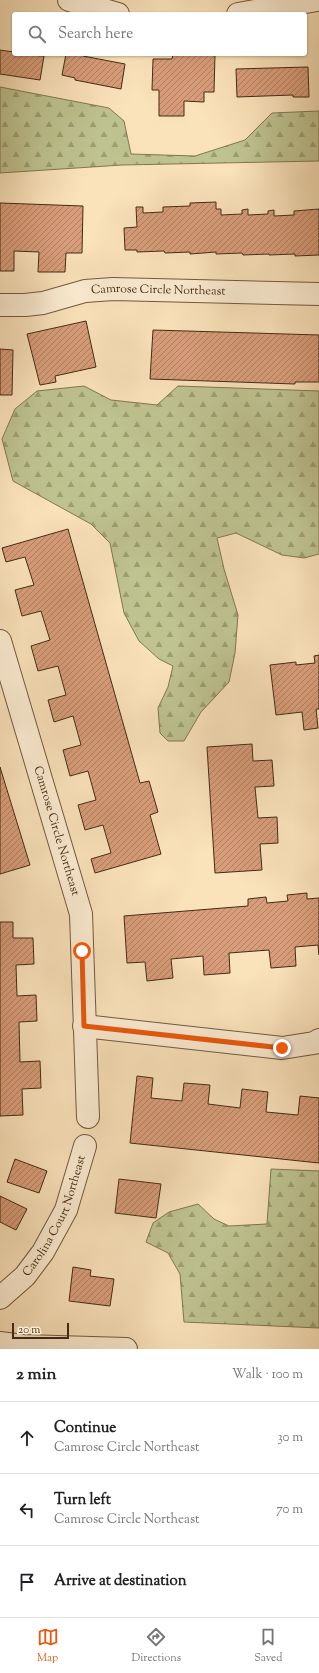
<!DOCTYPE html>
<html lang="en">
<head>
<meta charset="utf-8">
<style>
  :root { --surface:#fff; --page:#f2f2f2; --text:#202124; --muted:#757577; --line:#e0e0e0; --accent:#ea580c }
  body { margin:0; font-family:"Sorts Mill Goudy",serif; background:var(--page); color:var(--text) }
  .scale { position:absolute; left:12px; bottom:10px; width:57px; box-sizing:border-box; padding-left:4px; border:2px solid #452b13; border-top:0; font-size:11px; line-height:14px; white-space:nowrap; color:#452b13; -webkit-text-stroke:3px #fcecd2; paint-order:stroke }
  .stop { position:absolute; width:12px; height:12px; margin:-9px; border:3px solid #ea580c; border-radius:50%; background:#fff }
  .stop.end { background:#ea580c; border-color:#fff; box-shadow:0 1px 4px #0008 }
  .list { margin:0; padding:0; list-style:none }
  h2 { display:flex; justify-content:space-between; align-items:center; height:52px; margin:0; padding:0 16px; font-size:17px }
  h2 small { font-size:13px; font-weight:400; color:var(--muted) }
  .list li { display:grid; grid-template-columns:26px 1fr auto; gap:12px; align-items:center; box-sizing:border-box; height:72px; padding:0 16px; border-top:1px solid var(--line) }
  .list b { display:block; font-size:15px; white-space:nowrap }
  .list p { margin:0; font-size:13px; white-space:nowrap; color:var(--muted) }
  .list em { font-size:13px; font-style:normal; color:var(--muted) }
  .icon { flex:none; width:22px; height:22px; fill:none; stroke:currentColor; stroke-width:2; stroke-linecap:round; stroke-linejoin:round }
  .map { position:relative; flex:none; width:319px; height:1349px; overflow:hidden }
  .search { position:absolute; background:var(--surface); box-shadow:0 1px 3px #0004; left:12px; right:12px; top:12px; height:44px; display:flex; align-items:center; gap:10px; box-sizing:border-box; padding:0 14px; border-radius:4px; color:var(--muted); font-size:15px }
  .sheet { height:268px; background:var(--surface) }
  nav { display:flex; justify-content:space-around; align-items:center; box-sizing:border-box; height:56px; border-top:1px solid var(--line); background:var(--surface); font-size:11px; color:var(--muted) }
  nav a { display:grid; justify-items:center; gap:2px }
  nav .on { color:var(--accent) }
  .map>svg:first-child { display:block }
  .forest { fill:url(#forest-firs); stroke:#827752 }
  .building { fill:url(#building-hatch); stroke:#452b13 }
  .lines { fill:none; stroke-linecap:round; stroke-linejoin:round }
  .minor-casing { stroke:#72593d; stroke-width:24 }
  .minor { stroke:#fcecd2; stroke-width:22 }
  .route { stroke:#ea580c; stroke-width:5 }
  .labels { text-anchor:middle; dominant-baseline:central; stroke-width:3.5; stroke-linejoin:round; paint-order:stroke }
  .street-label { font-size:12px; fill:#452b13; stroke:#fcecd2 }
</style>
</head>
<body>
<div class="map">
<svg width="319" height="1349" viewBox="0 0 319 1349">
  <defs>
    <pattern id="forest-firs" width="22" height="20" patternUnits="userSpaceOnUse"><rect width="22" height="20" fill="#bec390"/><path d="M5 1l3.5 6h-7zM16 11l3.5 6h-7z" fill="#9c9f74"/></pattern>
    <pattern id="building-hatch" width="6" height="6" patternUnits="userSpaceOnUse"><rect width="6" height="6" fill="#d89d7a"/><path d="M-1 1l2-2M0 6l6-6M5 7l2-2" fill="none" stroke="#b18063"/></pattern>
  </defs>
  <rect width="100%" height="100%" fill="#fae2ba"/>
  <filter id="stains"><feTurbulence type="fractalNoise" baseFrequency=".005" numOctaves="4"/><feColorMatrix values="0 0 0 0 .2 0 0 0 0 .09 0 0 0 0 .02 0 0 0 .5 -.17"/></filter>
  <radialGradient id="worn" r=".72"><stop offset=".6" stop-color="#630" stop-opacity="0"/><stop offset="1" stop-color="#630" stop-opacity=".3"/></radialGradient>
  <path class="forest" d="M0,87L109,108L124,121L131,154L195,156L245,140L272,113L319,111V161L122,165L0,173Z
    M84,386L111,400L157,405L178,386L319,391V554L304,558L282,555L236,533L217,538L224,569L238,615L235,653L229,682L201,712L184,741H168L160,733L158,708L168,687L173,666L159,659L139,641L124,613L110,543L91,524L13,481L2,439L15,409L37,391Z
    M271,1169L319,1171V1328L184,1322L180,1274L168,1253L146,1242L153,1223L169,1212L198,1204L214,1219L229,1226L267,1224Z"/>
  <path class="building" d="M0,50L14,52V54L44,56L40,80L0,74Z
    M66,54H83V56L125,64L121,89L75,80V78L62,75Z
    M173,54H215L214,92H204V102L184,101V116H159V90H152L153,59H172Z
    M308,67L309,97H293V95L237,97L236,69Z
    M216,202V209H221V215L242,214V210L248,209V215L268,214V211L274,210V216L294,215V211L319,209V255L295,256V254L269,255V254L243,255L242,253L216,254V252L190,254V252L165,253L164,251L137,252V250H125L124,228L137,227L136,207H143V213L163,212V207L190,206V203Z
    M0,203L83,206L82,253H66L65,272H38L39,252L14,251V271H0Z
    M86,321L96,367L55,376L56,382L40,385L27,334Z
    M153,330L319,335V382H295V384L150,379Z
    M0,349L13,350L12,395H0Z
    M68,529L140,783L149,781L158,812L150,815L161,854L95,873L91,859L111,853L103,825L85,830L78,805L96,800L88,771L70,776L63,750L81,745L73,716L54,722L48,700L66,695L58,666L38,671L31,646L50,640L41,611L22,616L15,590L34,585L25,557L6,562L2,548Z
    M319,655V709H316L318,728L304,730L302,712L276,715L270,665L296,662V665L315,663L314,656Z
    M252,744L253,761L272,760L274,786L255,787L258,818L277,817L278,843L260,844L262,870L215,873L207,747Z
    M0,767L30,865L0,874Z
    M307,893V899L319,898V955L318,945L295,947L296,966L271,968L269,950L229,953L230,973L204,975L203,956L171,959L173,978L147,981L145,962L127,963L124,916L248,906V899L266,897L267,903L288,901L287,895Z
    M0,922H13V938H33L34,964L16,965L17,996L36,995L37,1021L19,1022L20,1062L40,1061L41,1088L22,1089L23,1115L0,1116Z
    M137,1076L153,1078L151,1098L182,1101L184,1083L210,1085L208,1104L240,1108L242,1089L268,1092L266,1112L298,1115L300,1096L319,1098V1163L130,1143Z
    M15,1159L47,1171L39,1193L7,1182Z
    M119,1179L161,1184L156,1218L115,1213Z
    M0,1196L27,1209L16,1230L0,1222Z
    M73,1267L91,1270L90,1276L114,1279L110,1306L69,1301Z"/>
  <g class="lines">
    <g class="minor-casing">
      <g id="minor">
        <path d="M69,0L118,14"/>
        <path d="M238,14L317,0"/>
        <path id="s1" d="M0,305H25L43,303L85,291L113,289L319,294"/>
        <path id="s2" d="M0,641L81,914L88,1117"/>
        <path d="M84,1026L282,1048L314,1043L319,1040"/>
        <path id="s3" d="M0,1298L25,1276L43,1252L66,1210L85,1146"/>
        <path d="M0,1343L23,1346L126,1349"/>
      </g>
    </g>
    <use href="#minor" class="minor"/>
  </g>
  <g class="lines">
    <path class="route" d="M82,951L84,1026L282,1048"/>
  </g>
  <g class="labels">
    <g class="street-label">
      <text stroke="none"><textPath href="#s1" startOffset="160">Camrose Circle Northeast</textPath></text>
      <text stroke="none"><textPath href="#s2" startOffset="198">Camrose Circle Northeast</textPath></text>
      <text stroke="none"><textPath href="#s3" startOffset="101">Carolina Court Northeast</textPath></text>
    </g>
  </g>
  <rect width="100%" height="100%" filter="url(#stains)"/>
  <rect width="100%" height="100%" fill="url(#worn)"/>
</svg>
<div class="scale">20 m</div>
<div class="stop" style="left:82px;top:951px"></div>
<div class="stop end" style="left:282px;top:1048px"></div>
<div class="search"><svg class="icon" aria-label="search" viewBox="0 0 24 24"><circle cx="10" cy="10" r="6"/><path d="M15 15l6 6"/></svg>Search here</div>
</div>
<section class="sheet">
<h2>2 min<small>Walk · 100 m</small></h2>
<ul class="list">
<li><svg class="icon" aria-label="ahead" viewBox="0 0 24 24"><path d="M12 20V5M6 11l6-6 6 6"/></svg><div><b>Continue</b><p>Camrose Circle Northeast</p></div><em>30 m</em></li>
<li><svg class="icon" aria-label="left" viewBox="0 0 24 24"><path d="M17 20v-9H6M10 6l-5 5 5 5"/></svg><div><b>Turn left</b><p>Camrose Circle Northeast</p></div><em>70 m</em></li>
<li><svg class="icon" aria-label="arrive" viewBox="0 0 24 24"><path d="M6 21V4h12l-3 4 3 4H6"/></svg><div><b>Arrive at destination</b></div></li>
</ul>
</section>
<nav>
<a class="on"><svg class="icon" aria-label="map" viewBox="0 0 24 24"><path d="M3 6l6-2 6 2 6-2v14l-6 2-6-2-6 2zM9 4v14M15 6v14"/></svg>Map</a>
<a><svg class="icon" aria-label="directions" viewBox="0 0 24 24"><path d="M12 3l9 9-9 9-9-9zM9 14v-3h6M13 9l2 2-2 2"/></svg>Directions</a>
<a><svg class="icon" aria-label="saved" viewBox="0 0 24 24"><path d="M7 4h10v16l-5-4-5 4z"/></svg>Saved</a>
</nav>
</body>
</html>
